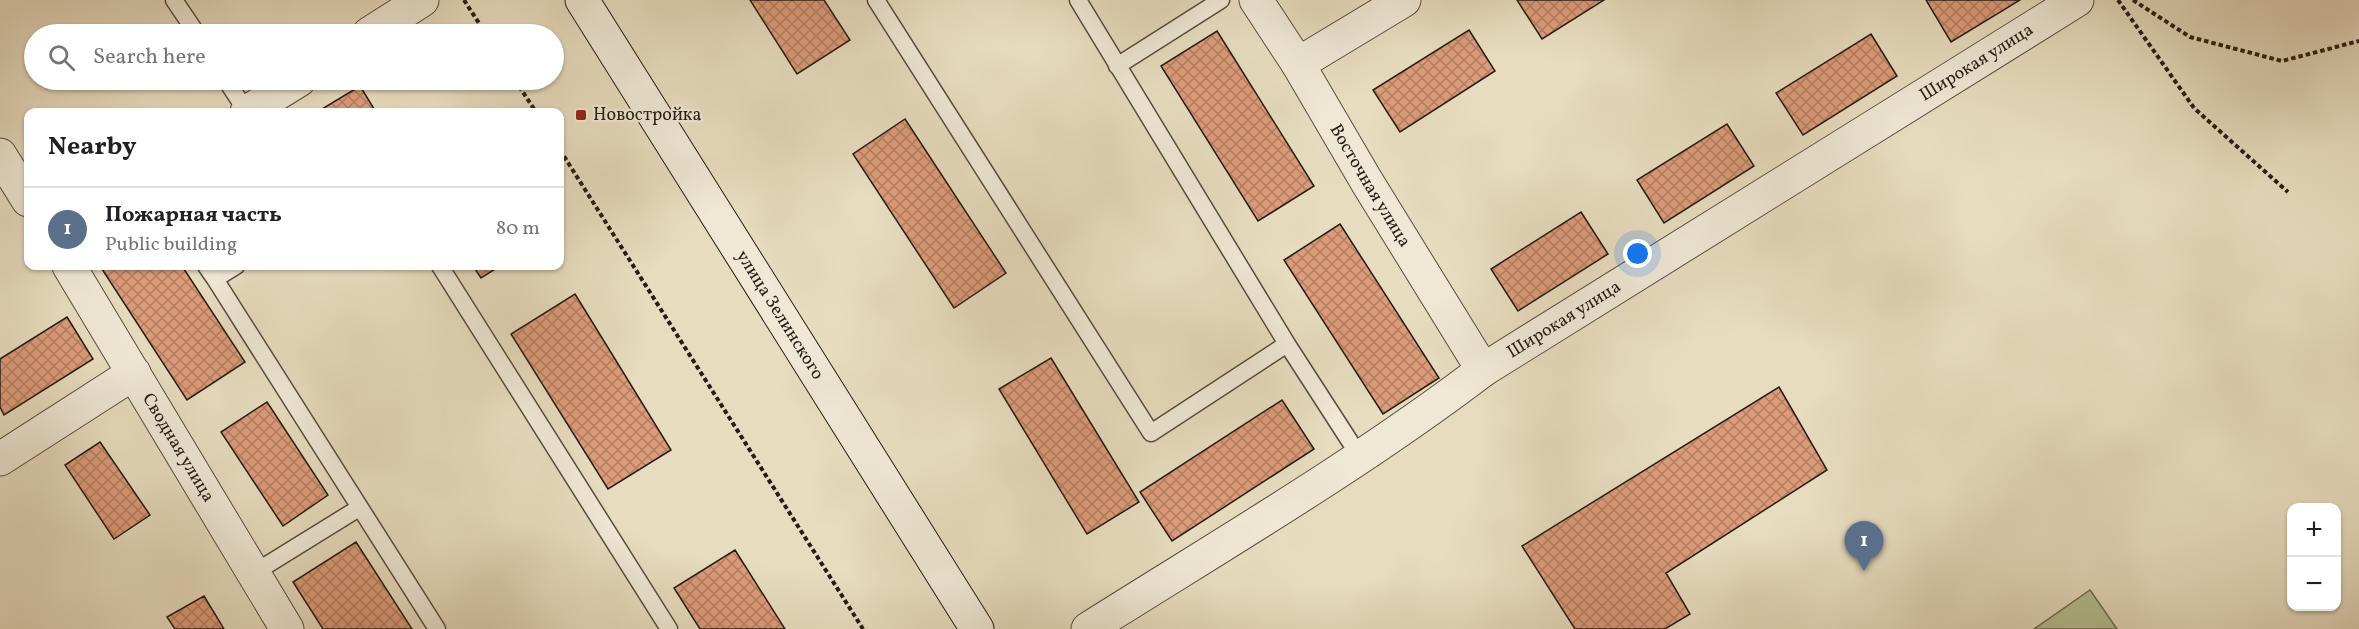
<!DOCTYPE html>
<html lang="en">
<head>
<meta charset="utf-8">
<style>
  :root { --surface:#fff; --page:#f6f6f6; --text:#202124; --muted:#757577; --line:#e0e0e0; --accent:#db2777 }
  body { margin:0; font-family:Vollkorn,serif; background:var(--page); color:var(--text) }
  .controls { position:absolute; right:18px; bottom:18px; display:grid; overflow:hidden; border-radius:12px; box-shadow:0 2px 4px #0004 }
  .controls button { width:54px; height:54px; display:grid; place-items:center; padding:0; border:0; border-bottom:2px solid var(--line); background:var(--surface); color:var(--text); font:30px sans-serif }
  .you { position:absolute; left:1638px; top:254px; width:21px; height:21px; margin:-15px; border:4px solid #fff; border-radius:50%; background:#1a73e8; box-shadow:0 0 0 9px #1a73e833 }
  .badge { display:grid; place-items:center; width:39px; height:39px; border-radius:50%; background:var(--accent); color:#fff; font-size:20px; font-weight:700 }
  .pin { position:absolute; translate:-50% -50px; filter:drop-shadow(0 2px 3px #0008) }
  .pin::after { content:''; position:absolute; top:32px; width:21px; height:18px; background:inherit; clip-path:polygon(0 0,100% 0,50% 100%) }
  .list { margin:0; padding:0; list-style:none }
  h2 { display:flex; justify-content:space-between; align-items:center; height:78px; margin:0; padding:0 24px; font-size:26px }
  h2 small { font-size:20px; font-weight:400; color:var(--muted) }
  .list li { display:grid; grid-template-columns:39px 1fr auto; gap:18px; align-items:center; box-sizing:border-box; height:84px; padding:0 24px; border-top:2px solid var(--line) }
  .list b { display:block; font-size:22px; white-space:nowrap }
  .list p { margin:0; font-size:20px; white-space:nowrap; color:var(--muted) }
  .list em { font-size:20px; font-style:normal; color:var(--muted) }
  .icon { flex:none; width:33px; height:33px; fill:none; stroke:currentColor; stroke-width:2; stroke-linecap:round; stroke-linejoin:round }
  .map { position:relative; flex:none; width:2359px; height:629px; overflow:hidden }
  .search { position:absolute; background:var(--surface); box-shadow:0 2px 4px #0004; left:24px; top:24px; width:540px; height:66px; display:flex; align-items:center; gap:15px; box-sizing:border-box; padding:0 21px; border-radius:33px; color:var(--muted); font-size:22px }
  .panel { position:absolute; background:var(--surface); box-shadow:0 2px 4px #0004; left:24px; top:108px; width:540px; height:162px; border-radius:12px }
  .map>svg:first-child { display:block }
  .park { fill:#b4c092; stroke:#6c6e53; stroke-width:1.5 }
  .building { fill:url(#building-cross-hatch); stroke:#251c14; stroke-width:1.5 }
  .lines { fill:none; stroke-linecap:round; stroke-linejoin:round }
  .service-casing { stroke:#564c3f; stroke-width:19 }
  .minor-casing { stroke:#564c3f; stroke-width:35 }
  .secondary-casing { stroke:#251c14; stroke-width:35 }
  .path { stroke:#251c14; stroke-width:4; stroke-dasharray:4.5 3; stroke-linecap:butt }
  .service { stroke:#efe8d5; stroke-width:16 }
  .minor { stroke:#efe8d5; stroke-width:33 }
  .secondary { stroke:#efe8d5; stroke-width:33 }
  .poi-dot { fill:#8f2418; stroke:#efe8d5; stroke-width:2 }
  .labels { text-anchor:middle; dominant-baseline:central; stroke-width:4.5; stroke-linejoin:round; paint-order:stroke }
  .street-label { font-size:18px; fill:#251c14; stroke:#efe8d5 }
  .poi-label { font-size:18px; fill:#251c14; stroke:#efe8d5; text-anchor:start }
</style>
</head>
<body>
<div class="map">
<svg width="2359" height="629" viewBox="0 0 2359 629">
  <defs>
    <pattern id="building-cross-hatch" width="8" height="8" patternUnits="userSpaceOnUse" patternTransform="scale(1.5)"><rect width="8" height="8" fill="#dc9b79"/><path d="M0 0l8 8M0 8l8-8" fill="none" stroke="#b27e62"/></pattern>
  </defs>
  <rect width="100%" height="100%" fill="#e7dcbf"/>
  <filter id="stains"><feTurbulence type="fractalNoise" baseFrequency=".00333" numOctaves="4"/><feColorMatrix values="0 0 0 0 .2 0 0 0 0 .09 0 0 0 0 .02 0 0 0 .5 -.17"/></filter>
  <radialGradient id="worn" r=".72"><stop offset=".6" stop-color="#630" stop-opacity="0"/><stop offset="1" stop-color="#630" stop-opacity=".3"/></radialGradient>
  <path class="park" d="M2090,590L2117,629H2034Z"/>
  <path class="building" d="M750,0H824L850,40L797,74Z
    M1517,0H1604L1542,39Z
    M1926,0H2020L1951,42Z
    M1469,30L1495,71L1400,132L1373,90Z
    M1217,31L1314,186L1258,221L1161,66Z
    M1871,34L1897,76L1803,135L1776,93Z
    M360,86L376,112H317Z
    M905,119L1006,273L954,308L853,154Z
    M1727,124L1754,166L1664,223L1637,180Z
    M1581,212L1608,254L1518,311L1491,269Z
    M1340,224L1439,378L1383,414L1284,260Z
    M100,266H182L245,362L187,400Z
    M473,266H500L481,278Z
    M575,294L671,450L608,489L511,334Z
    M67,317L93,359L4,415L0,407V359Z
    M1051,358L1139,502L1087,534L999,389Z
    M1779,387L1827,470L1666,573L1690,614L1665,629H1575L1522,546Z
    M1282,400L1314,449L1172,541L1140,492Z
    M267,402L328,495L283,526L221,432Z
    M100,442L150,515L114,539L65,465Z
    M356,542L412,629H323L293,582Z
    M735,550L785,629H700L674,588Z
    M204,596L224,629H175L167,617Z"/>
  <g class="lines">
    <g class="service-casing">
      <path id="service" d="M174,0L197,34
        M876,0L1151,433L1287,344L1078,0
        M1117,66L1221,0
        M226,80L247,112
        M206,266L215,279L236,266
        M440,266L669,629
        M215,279L437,629
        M1287,344L1360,457
        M254,573L359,508"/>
    </g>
    <g class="minor-casing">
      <g id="minor">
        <path id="s1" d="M1256,0L1298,64L1367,182L1483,370"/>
        <path d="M369,34L422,0"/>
        <path d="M1298,64L1404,0"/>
        <path d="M247,112L299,80"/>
        <path d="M0,155L28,200"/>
        <path id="s2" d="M69,266L287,629"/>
        <path d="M0,459L134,373"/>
        <path id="s3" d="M1088,629C1221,545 1358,465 1483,370L2077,0"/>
      </g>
    </g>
    <g class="secondary-casing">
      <g id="secondary">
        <path id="s4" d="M582,0L977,629"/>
      </g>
    </g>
    <path class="path" d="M464,0L486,34
      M2118,0L2194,108L2288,192
      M2133,0L2190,37L2282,61L2359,41
      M515,80L536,112
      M560,150L863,629"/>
    <use href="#service" class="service"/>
    <use href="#minor" class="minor"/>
    <use href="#secondary" class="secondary"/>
  </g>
  <rect class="poi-dot" x="575" y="109" width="12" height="12" rx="3"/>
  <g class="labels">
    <g class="street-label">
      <text stroke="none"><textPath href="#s3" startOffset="1054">Широкая улица</textPath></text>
      <text stroke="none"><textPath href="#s1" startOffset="218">Восточная улица</textPath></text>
      <text stroke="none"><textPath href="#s4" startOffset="372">улица Зелинского</textPath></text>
      <text stroke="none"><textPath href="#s3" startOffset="568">Широкая улица</textPath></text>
      <text stroke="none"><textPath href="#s2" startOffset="212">Сводная улица</textPath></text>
    </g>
    <g class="poi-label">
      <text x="593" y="115">Новостройка</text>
    </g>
  </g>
  <rect width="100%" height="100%" filter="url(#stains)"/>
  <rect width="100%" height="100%" fill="url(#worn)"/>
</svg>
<div class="controls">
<button>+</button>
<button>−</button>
</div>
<div class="you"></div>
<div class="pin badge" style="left:1864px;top:571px;background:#5c6f8a">1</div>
<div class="search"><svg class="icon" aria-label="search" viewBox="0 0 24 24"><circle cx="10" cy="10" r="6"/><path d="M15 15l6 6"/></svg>Search here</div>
<section class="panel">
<h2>Nearby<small></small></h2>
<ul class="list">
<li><span class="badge" style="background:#5c6f8a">1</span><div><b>Пожарная часть</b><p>Public building</p></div><em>80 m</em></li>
</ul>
</section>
</div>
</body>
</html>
